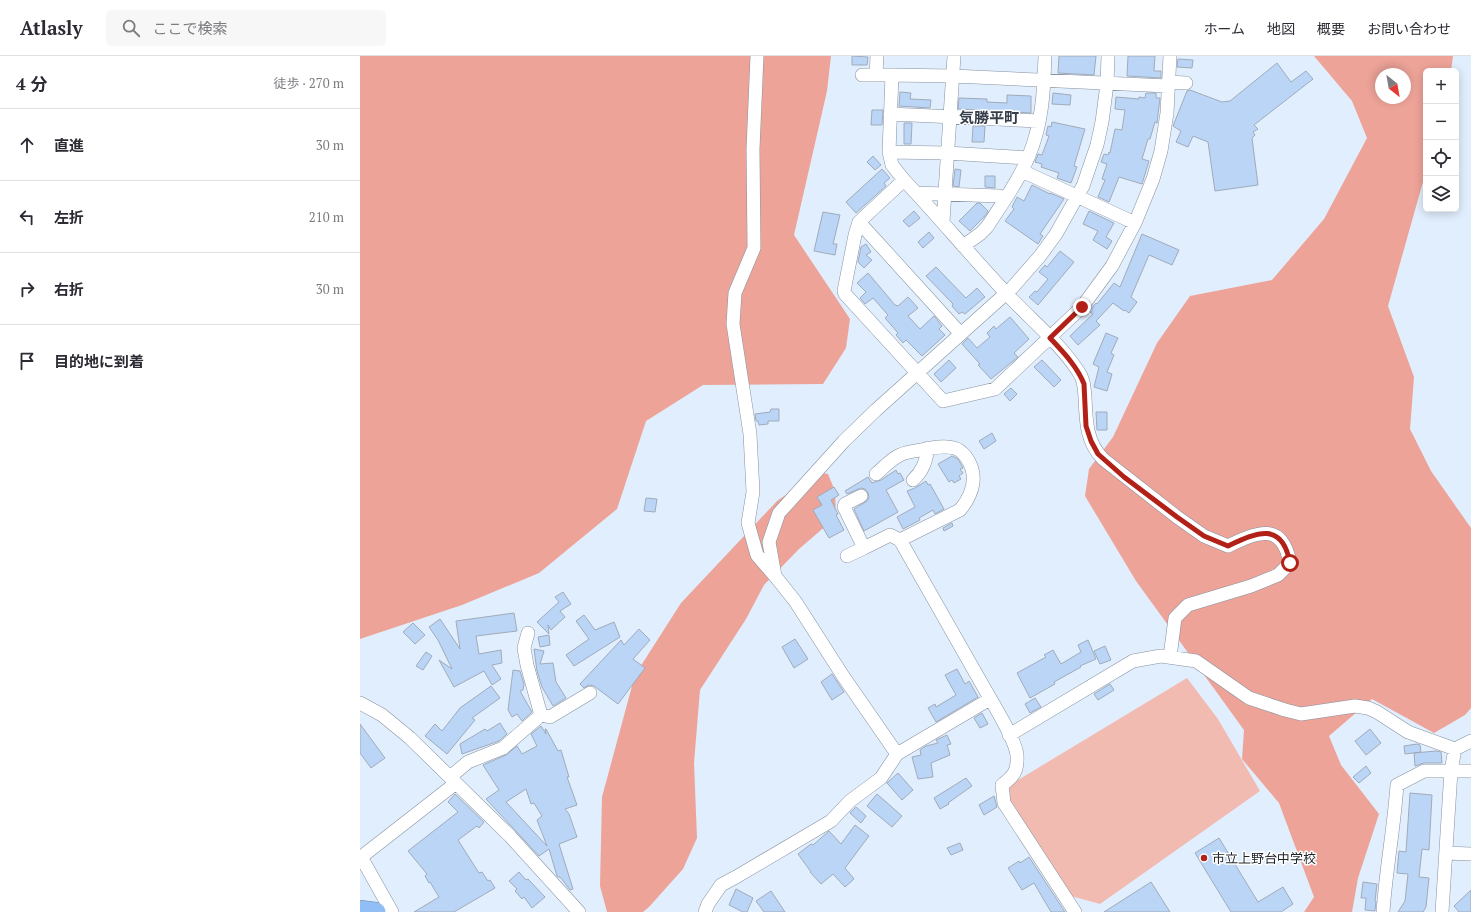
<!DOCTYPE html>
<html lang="ja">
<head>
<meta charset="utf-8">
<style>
  :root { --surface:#fff; --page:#f7f7f7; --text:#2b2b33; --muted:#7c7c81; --line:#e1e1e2 }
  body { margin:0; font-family:"PT Serif","Noto Sans JP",serif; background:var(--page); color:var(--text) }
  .controls { position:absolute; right:12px; top:12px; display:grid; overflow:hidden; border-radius:6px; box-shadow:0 2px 10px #0003 }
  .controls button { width:36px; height:36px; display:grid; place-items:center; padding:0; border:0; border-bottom:1px solid var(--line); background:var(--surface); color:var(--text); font:20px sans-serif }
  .compass { position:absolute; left:1015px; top:12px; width:36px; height:36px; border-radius:50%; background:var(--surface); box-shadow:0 2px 10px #0003; rotate:149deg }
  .stop { position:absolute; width:12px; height:12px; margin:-9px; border:3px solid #b12117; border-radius:50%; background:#fff }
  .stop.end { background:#b12117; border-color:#fff; box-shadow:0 1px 4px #0008 }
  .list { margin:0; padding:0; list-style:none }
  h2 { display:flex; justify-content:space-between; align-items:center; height:52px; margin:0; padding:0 16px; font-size:17px }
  h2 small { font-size:13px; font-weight:400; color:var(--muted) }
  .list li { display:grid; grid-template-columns:26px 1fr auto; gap:12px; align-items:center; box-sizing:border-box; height:72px; padding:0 16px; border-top:1px solid var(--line) }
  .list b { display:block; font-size:15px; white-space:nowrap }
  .list em { font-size:13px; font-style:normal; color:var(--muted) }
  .icon { flex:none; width:22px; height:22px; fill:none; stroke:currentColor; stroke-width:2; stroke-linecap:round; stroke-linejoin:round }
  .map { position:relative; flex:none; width:1111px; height:856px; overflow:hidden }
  header { display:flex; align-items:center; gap:24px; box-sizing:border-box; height:56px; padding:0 20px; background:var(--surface); border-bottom:1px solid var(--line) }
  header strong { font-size:19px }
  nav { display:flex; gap:22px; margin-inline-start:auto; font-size:14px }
  .search { width:280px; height:36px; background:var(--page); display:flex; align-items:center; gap:10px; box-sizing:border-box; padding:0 14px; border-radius:6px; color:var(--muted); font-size:15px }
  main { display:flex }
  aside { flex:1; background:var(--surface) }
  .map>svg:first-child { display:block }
  .green { fill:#f2bbb2 }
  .forest { fill:#eda398; fill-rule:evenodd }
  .building { fill:#bbd5f6; stroke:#a0abba; fill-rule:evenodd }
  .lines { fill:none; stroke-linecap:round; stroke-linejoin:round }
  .minor-casing { stroke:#86919f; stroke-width:14 }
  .highway-casing { stroke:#6a88ae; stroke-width:20 }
  .minor { stroke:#fff; stroke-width:13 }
  .highway { stroke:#92bef6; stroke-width:19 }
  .route { stroke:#b12117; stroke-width:5 }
  .poi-dot { fill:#b12117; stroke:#fff; stroke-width:1.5 }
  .labels { text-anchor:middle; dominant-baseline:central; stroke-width:3; stroke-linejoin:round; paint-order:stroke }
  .poi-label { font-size:13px; fill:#1f2429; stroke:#fff; text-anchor:start }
  .quarter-label { font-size:15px; font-weight:bold; fill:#353e4a; stroke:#fff }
</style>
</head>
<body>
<header>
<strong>Atlasly</strong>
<div class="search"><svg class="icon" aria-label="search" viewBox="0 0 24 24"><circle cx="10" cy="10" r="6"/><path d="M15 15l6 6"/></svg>ここで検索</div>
<nav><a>ホーム</a><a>地図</a><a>概要</a><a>お問い合わせ</a></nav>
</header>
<main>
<aside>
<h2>4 分<small>徒歩 · 270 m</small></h2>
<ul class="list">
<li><svg class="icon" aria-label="ahead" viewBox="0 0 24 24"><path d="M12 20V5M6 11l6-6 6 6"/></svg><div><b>直進</b></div><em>30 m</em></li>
<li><svg class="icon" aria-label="left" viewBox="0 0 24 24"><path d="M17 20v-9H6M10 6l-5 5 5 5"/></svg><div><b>左折</b></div><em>210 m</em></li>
<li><svg class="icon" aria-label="right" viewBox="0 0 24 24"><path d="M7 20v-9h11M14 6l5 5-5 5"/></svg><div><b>右折</b></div><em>30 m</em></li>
<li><svg class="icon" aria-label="arrive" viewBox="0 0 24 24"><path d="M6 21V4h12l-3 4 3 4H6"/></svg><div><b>目的地に到着</b></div></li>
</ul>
</aside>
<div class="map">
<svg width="1111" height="856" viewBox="0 0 1111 856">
  <rect width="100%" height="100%" fill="#e1eefd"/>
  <path class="green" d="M827,622L858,663L900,735L740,848L711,840L647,744L648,730Z"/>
  <path class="forest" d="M0,0H471L467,35L434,179L490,263L486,292L463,328L343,329L286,365L257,453L179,517L102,549L0,583Z
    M954,0H1093L1091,15H1066V115L1028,250L1054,321L1050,373L1071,415L1111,472V652L1105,659L1074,677L1012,643L969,680L981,709L1019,758L998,822L992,856H944L954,841L919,747L882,703L884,674L776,525L725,440L729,413L753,381L797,287L830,240L912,224L964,163L1007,82L992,45ZM1021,18H1045V42H1021Z
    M458,416L468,418L475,435L476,461L439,493L404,529L386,563L340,634L334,707L337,782L323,813L289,851L283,856H247L240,830L242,741L275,619L321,547L417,445Z"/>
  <path class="building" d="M492,0L508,1L507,9H492Z
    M699,0H736L734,19L698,17Z
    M768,0H795L794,15H801V22L767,20Z
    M818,3L833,4L832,12L817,11Z
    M917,7L931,26L946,15L953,23L894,69L898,73L893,76L895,79L892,82L898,129L855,135L848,86L833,80L828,91L816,86L821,75L813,70L827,35L830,34L862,46L870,45Z
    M540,36L551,37L550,43L571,44L570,52L539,50Z
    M693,37L711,39L710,49L692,48Z
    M786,37H796V42H800L797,67L795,66L790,83H788L782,103L789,105L782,128L759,121L749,146L738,141L745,124L742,123L747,108L741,106L744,98L748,99L749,96L750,97L755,73L762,74L765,54L755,53L756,41L779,43V41L785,42Z
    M647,39L671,40V57L598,53L599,42L627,43V46L647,47Z
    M512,54H523L522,69H511Z
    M692,66L725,73L714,110L717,111L711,127L697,122L699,117L681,111L682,108L675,106L678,98L682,99L689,80L686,79L688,70L691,71Z
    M544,67H552L551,88H544Z
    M613,70H625L624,86H612Z
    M513,100L521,109L515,114L507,106Z
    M522,113L530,122L524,127L526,130L496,157L486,146Z
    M595,113L601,114L599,131L593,130Z
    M625,120H635V132L625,131Z
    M672,129L690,138V137L704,143L680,178L683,180L678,188L645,165L654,153L652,151L657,141L664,145Z
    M617,147H620L628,155L624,161L610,175L599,165Z
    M554,155L560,162L549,171L543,165Z
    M729,155L754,167L746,181L752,185L747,193L733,184L738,175L723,168Z
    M463,156L480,159L473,188H477L475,199L454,195Z
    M569,176L574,182L563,192L558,186Z
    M782,178L819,194L812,209L789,199L771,241L777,246L769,257L765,254L764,255L753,247L736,265L740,269L718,289L710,280L733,258L729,255L736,247L737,248L754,227L760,231Z
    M506,188L511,196L506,199L512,204L504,212L498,206L501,191Z
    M700,195L714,206L678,249L669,241L675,235L677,236L688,223L679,216L685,209L687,211Z
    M576,211L606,242L617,232L625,241L605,258L602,256L599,258L592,250L593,248L566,220Z
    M508,217L535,249L538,250L548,241L558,252L548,260L560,273L574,260L582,270L579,273L585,279L562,300L546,284L543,287L536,279L538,277L525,262L528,259L513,242L505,248L500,242L506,236L497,227Z
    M650,261L669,283L654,297L658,301L631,323L618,309L620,308L602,288L608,282L617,292L630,281L627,277L634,270L636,273Z
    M746,277L758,282L751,297L754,299L747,316L752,318L747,335L734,331L739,311L733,308Z
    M589,304L596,312L581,326L574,318Z
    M682,304L701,324L694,331L674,311Z
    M651,332L657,338L650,345L644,338Z
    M411,353H419V365H408V368L399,369L398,365H396L395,358L410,356Z
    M736,356H747V374H737Z
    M632,377L636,385L624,393L619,385Z
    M592,400L598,403L603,412L600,413L603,417L599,420L601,423L594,427L592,424L589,426L578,408Z
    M536,414L538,418L540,417L544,424L526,434L538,456L504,475L494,453L507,445L509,441L508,437L505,433L501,432L487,438L485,435L508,421L512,427L521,424Z
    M566,425L568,429L570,428L584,453L575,458L573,454L559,462L560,464L543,473L537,461L555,451L547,435L555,432Z
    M474,431L479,439L471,444L478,458L476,459L484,474L469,482L453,454L462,449L457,441Z
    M286,442L297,443L295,456L284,455Z
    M592,467L593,470L584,475L583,472Z
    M203,536L211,548L200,555L205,561L191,574L188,569L189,578L177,566L199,546L195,541Z
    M154,557L157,575L116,580L119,598L141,594L142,607L132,609L141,623L132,629L124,615L94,631L79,604L92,613L78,584L69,571L80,563L100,593L96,565Z
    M224,559L235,574L254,566L260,581L214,610L206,599L229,583L216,565Z
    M53,567L65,579L55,588L43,576Z
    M279,573L290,584L273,603L285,612L258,648L234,630L229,629L224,632L220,628L261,584L264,589Z
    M189,579L190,589L180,591L178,581Z
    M435,583L448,603L434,612L422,591Z
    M728,584L736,603L720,610L721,611L694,626L695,628L670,642L657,617L686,601L684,599L693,594L701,608L721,596L718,589Z
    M745,590L751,604L740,608L734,595Z
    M174,593L184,595L180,608L193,607L196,626L206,642L193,650L182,631L177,615Z
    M66,596L72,600L63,614L56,610Z
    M597,613L605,628L609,625L618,641L576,666L568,652L575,648L576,651L596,639L585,619Z
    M153,614L160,615L164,628L163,634L160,635L172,656L162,665L157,658L152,661L148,654Z
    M472,618L484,636L472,644L461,626Z
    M750,628L754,634L738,644L734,638Z
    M131,630L140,642L112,662L115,664L87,698L65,680L75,668L82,675L100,652Z
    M675,642L681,651L670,657L665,648Z
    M622,657L628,668L620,672L614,662Z
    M140,667L147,678L139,685L102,698L100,688L125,673L127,675Z
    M0,668L25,702L11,712L0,697Z
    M181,670L186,678L185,673H186L198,695L201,694L209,721H207L217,749L205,753L209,758L217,781L199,788L213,833L210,834L201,822L197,820L189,793L179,800L126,743L139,734L123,709L146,699L157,690L162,698L177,690L171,678ZM166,733L171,748L174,747L182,760L177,764L187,790L146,746Z
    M1010,673L1021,687L1006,699L995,685Z
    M587,679L591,688L587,689L590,699L571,707L573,721L558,723L552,701L561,699L560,694L566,690L578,687L576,684Z
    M1057,688L1060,689L1061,696L1045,698L1044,690Z
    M1076,695L1081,696L1082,707H1064L1055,710L1054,697Z
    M1006,710L1011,717L999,727L993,721Z
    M538,717L553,734L542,744L527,727Z
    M606,722L612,730L588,747L589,748L580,753L574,742Z
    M1050,737L1072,739L1069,794L1062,793L1059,821L1069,822L1066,851L1063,856H1038L1045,845L1048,818L1037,817L1039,795L1046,796Z
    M95,738L124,766L119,772L117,770L98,784L119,817L122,816L128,825L130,824L135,832L94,856H54L79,841L70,826L69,827L65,820L67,818L48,795L98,756L88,746Z
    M517,738L542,760L532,771L507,750Z
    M634,740L637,751L624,759L619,749Z
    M496,751L506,760L501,767L490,757Z
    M495,769L509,780L485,812L494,823L485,831L473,818L461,828L450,816H451L438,798L451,788L453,789L469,775L481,788Z
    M859,782L898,846L923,831L933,848L921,856H871L835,797Z
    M600,787L603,794L591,799L587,792Z
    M669,801L705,856H691L674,827L662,834L648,812L659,805L660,807Z
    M159,816L166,824L168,823L185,841L172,852L164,841L162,843L155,835L157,833L149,825Z
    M791,826L810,856H744Z
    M1003,826L1017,828L1015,845H1016L1015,855L1005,854L1006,842H1001Z
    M376,833L393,842L387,856H383L369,849Z
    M1111,834V856H1099L1094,850Z
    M411,835L425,856H404L396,845Z"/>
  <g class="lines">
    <g class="minor-casing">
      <path id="minor" d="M397,0L393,93L394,192L375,237L373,268L390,378L393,436L388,467L397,499L415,520L435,545L483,620L537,698
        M502,19H532
        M516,19L517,0
        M808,26L826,27
        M808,30L593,20L532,19L529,96L532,109L544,124C579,161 611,200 646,237C670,263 699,286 718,315C724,323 724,331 725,341C726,364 726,386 743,403L817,461L844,480L868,490C896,477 922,464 930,507L918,519L891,530L828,549L815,562L810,601
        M530,58L679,65
        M529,96L587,97L668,102
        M662,115L775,167
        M544,124L499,166L495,179L484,235L485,238L583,345L635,333L722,251L752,210L775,167L793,123L801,95L807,57L810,0
        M556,137L639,140L645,143
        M499,166L600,277
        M583,166L594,0
        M603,190L620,178L627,171C645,143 666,115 675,82C683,56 684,27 685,0
        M516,418C523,412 531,403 540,399C546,396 554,395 561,394C571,392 584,389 594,392C599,393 603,397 606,401C619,419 613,438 600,454L540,484C568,533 595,581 623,630C632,646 655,682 657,699C658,715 654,720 642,729L644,747L715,856
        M553,424C563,415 566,405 568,392
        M501,440L485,448L484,451L504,492L530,479L540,484
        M487,500L504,492
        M415,520L409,486L419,457L484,385L516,354L652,232L680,200L696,178L723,130L737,89L742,66L747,28L748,0
        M0,647L22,659L50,682L150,780L219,856
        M181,659L190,661L230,637
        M649,679L773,605L801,600L836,605L889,642L925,654L941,658L995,650L1008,652L1017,656L1048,676L1095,693L1111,685
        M90,721L108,706L143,692L181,659L167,609L164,592L168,577
        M1086,797L1111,798
        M1,801L32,856
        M0,802L96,727
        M345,856L348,848L361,829L376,821L471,765L490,745L521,722L537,698L630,643
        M1023,856C1026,813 1034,772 1037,729L1064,715H1111
        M1082,856L1091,715L1095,693"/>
    </g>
    <g class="highway-casing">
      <path id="highway" d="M0,854L16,856"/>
    </g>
    <use href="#minor" class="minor"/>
    <use href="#highway" class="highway"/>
  </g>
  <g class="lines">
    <path class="route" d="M722,251L690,282C703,296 717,310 724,328L726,370L731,385L738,398L764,421L817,461L844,480L868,490C896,477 922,464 930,507"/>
  </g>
  <circle class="poi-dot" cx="844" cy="802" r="4"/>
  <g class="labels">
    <g class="poi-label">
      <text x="852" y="802">市立上野台中学校</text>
    </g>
    <g class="quarter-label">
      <text x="629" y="61">気勝平町</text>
    </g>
  </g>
</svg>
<div class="controls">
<button>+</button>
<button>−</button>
<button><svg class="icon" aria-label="locate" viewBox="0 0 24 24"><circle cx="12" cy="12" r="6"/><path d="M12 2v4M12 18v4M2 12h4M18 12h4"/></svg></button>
<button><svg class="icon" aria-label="layers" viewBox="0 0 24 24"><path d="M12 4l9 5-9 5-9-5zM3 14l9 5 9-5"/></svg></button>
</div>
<svg class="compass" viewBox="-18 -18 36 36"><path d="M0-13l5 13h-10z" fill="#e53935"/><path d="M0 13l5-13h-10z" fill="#7c7c81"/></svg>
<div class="stop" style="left:930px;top:507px"></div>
<div class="stop end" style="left:722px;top:251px"></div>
</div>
</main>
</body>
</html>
